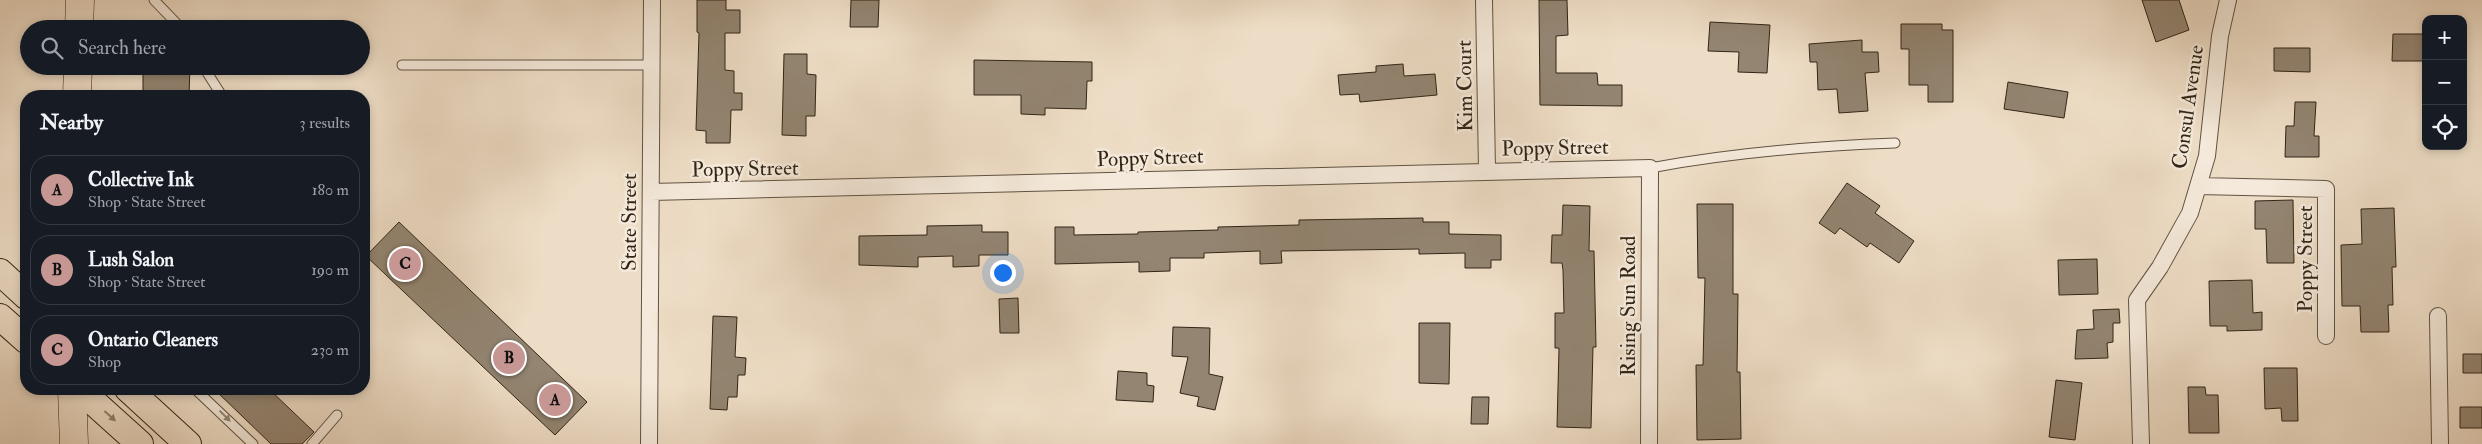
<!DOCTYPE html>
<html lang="en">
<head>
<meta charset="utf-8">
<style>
  :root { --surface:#171b24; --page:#242831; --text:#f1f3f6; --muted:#9ea1a6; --line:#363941; --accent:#c59692 }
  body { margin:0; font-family:"IM FELL Double Pica",serif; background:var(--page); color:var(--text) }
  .controls { position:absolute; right:15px; top:15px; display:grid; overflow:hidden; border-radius:10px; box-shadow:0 2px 8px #0003 }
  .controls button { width:45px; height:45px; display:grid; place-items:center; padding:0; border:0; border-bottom:1px solid var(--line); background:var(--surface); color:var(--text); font:25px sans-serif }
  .you { position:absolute; left:1002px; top:272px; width:18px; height:18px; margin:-12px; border:4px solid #fff; border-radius:50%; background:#1a73e8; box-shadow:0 0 0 8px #1a73e833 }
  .badge { display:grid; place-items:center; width:32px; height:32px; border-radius:50%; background:var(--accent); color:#111; font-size:16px; font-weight:700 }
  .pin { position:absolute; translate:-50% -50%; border:2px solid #fff; box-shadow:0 1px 5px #0006 }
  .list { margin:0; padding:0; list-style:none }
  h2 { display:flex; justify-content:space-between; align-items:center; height:65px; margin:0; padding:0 20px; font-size:21px }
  h2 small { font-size:16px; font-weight:400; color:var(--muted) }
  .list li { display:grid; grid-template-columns:32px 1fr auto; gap:15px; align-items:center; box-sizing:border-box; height:70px; margin:0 10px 10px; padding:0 10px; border:1px solid var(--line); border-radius:20px }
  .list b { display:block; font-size:19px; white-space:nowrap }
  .list p { margin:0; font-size:16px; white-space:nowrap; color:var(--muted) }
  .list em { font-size:16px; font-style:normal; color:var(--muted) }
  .icon { flex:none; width:28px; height:28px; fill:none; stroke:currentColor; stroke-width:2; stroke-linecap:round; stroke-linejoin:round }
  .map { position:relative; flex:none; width:2482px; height:444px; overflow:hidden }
  .search { position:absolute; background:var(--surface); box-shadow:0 2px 8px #0003; left:20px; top:20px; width:350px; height:55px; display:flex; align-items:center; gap:12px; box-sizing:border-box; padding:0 18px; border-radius:28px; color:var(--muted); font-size:19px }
  .panel { position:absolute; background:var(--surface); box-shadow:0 2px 8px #0003; left:20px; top:90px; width:350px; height:305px; border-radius:20px }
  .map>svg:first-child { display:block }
  .building { fill:#938572; stroke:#312516 }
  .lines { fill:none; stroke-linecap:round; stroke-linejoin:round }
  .lane-casing { stroke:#605342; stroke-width:11 }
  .street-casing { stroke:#605342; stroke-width:18 }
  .primary-casing { stroke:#312516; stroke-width:28 }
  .highway-casing { stroke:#312516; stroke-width:29 }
  .lane { stroke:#f4e9da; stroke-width:9 }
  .street { stroke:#f4e9da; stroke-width:16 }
  .primary { stroke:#eeddc6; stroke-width:26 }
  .highway { stroke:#eeddc6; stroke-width:28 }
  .oneway { fill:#90816e }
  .oneway2 { fill:#928778 }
  .labels { text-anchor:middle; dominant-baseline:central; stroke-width:5; stroke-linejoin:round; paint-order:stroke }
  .street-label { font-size:21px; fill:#312516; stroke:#f4e9da }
</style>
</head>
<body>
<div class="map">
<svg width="2482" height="444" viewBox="0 0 2482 444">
  <rect width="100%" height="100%" fill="#eeddc6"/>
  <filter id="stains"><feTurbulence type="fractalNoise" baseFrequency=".004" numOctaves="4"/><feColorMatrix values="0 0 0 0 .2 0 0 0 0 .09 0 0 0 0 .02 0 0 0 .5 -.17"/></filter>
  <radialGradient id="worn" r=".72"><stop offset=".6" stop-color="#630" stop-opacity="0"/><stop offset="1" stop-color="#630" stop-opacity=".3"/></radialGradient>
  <path class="building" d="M697,0H726V10H740V33H725V70L734,71V93H742V110H731L730,143H706V131L696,130L699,33L697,32Z
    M851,0H879L878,27H850Z
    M1539,0H1567L1568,35L1556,36V73H1597L1598,85H1622V106L1540,105Z
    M2142,0H2179L2189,30L2156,42Z
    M1710,22L1770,25L1767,73L1738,72L1739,52L1708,51Z
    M1901,24H1942V30H1953V102H1928V85H1909V49H1901Z
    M2393,34H2426V61H2392Z
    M1862,40V52H1878L1879,72L1865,73L1868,111L1839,113L1837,89L1818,90L1817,62H1810L1809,44Z
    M2274,48H2310V72L2274,71Z
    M784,54H807V74L816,75L815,116H806V136L782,135Z
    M974,60L1092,62V81H1087L1086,109L1045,108V115L1021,114V95H974Z
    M1403,64L1404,76L1435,74L1437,95L1360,102L1359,94L1340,95L1338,75L1376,72V66Z
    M143,66H190L189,96H143Z
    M2008,82L2068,92L2064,118L2004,109Z
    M2295,102H2316L2314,136H2319V157H2285L2286,126H2294Z
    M1847,183L1880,206L1875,213L1914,241L1899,263L1870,243L1867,247L1840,228L1835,234L1819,223Z
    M2293,200L2294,263H2267L2266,229H2255V201Z
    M1697,204H1733V294H1738L1737,372H1740L1741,439L1697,440L1696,365H1703L1705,278H1698Z
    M1563,205L1590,206L1589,251H1594L1596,347H1593L1591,428L1557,427L1559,348H1555V313H1564L1563,270L1562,263H1551L1552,235H1562Z
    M2394,208L2396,267H2392L2393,305H2388L2389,332H2361L2360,306H2342L2341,245L2362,244L2361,209Z
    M1423,218V222H1449V234L1501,235V260H1491V268H1465V253L1419,254V249L1281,251L1282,263L1260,264V251L1204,253V258H1170V271L1139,272V262L1055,264V227H1074V235L1138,234V232L1218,230V227L1299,225V220Z
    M399,222L587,402L555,435L366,256Z
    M982,225V232H1008V255H979V266L953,267V256L918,257V267L859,265V236L927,235V226Z
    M2097,259L2098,294L2059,295L2058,260Z
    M2252,280L2253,313L2262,312V330L2227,331V326H2210L2209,281Z
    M1018,298L1019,333H1000L999,299Z
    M2119,309L2120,323H2113V342L2107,343L2108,358L2075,359L2077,330L2094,329L2093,310Z
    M713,316L737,317L735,357L746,358L745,375H738L737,397H728L727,410L710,409Z
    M1419,323H1450L1449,384L1419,383Z
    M1173,327L1210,328L1209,374L1223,377L1215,410L1197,406L1199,397L1180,393L1188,357L1172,356Z
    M2463,354H2482V373H2463Z
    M2264,368H2297L2298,421H2282L2281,408L2265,409Z
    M1118,371L1147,373V385L1154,386L1153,402L1116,400Z
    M2056,380L2082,383L2075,440L2049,437Z
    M2188,387H2205L2206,395H2218L2219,433H2189Z
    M214,389H269L314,432L302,444H271Z
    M1472,397H1489L1488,424H1471Z
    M2460,407H2482V428H2460Z"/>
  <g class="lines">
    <g class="lane-casing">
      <path id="lane" d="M154,0L182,29
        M402,65H652
        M203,66L222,96
        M1650,168C1730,153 1814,146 1895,143
        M195,389L253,444
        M312,444L337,415"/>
    </g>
    <g class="street-casing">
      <path id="street" d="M1484,0L1487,170
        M2198,186L2326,189V336
        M651,192L1650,168L1649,444
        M2438,316L2440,444
        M649,444L652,0
        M2141,444L2137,300L2160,267L2190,213L2207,156L2220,36L2228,0"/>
    </g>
    <g class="primary-casing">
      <path id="primary" d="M0,272L26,296
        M0,317L26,340
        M79,389L140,444
        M128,389L188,444"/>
    </g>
    <g class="highway-casing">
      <path id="highway" d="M79,29L80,0
        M77,96L78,66
        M72,389L74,444"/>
    </g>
    <use href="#lane" class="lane"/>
    <use href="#street" class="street"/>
    <use href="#primary" class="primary"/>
    <use href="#highway" class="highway"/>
  </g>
  <defs><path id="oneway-solid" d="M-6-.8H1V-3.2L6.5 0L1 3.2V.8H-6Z" transform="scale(1.25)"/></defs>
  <use class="oneway" href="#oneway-solid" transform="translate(110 416) rotate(42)"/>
  <use class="oneway2" href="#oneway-solid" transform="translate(225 416) rotate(44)"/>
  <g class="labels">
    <g class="street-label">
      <text transform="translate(1465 86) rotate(-91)">Kim Court</text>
      <text transform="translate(2188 107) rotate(-82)">Consul Avenue</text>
      <text transform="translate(1555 148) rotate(-1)">Poppy Street</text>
      <text transform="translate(1150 158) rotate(-2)">Poppy Street</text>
      <text transform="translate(745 169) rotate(-1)">Poppy Street</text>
      <text transform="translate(629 222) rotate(-90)">State Street</text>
      <text transform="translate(2305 259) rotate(-90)">Poppy Street</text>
      <text transform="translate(1628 306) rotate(-90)">Rising Sun Road</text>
    </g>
  </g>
  <rect width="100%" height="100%" filter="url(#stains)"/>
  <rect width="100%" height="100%" fill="url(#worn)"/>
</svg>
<div class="controls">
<button>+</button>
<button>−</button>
<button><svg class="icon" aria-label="locate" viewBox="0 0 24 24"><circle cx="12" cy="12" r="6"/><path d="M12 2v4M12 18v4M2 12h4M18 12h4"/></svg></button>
</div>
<div class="you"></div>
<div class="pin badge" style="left:555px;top:400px">A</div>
<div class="pin badge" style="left:509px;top:358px">B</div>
<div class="pin badge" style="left:405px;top:264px">C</div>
<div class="search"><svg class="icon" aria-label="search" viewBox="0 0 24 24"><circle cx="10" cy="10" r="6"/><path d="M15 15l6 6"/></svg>Search here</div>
<section class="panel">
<h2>Nearby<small>3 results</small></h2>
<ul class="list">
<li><span class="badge">A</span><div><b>Collective Ink</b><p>Shop · State Street</p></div><em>180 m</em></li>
<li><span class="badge">B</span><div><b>Lush Salon</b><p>Shop · State Street</p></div><em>190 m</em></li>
<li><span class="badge">C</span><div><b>Ontario Cleaners</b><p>Shop</p></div><em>230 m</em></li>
</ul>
</section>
</div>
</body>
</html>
